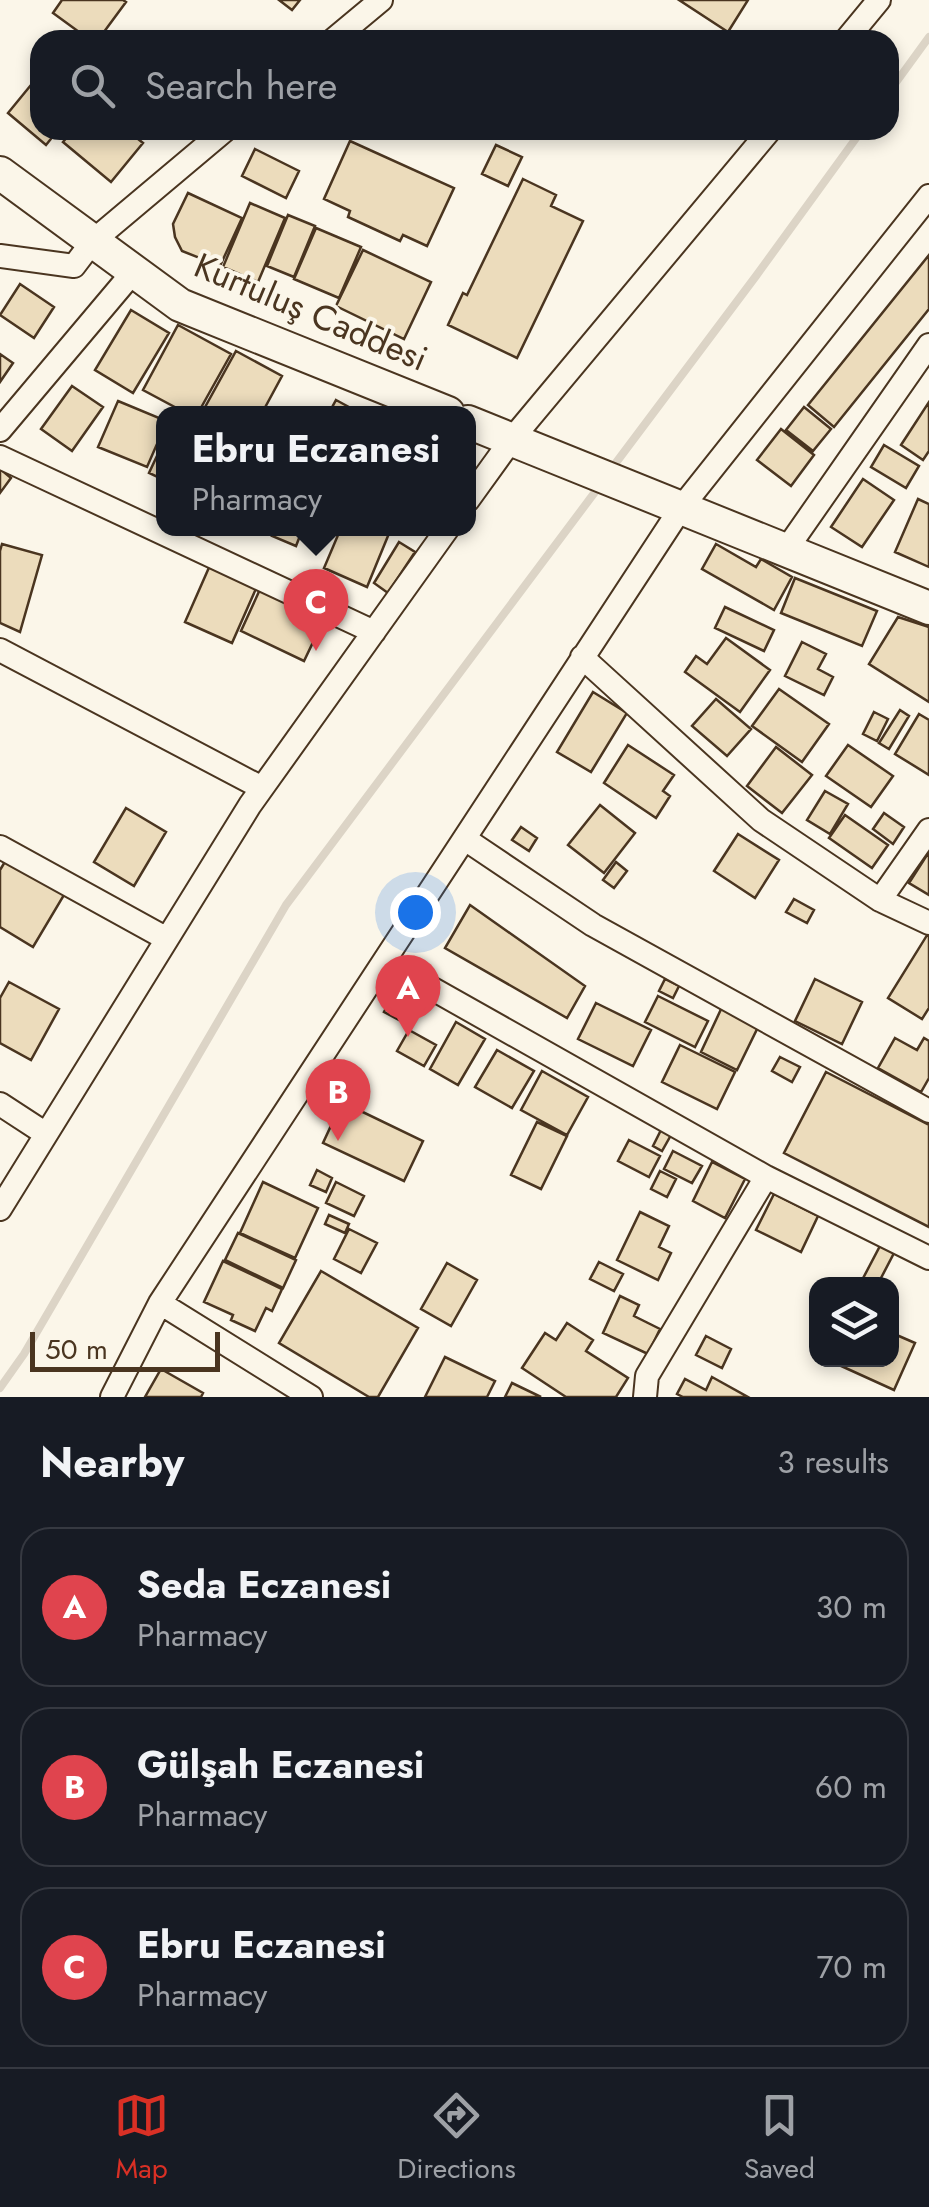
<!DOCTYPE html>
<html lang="en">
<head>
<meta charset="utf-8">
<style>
  :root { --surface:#171b24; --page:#20242c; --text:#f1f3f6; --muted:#9ea1a6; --line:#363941; --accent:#d93025 }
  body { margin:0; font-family:Jost,sans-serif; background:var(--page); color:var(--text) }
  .controls { position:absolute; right:30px; bottom:30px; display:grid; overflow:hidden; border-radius:20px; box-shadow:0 5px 15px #0003 }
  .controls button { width:90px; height:90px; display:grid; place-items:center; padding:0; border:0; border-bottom:2px solid var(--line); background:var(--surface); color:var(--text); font:50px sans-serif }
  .scale { position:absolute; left:30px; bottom:25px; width:190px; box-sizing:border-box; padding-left:10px; border:5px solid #4a3520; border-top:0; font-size:28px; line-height:35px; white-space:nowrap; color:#4a3520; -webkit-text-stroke:8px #fbf6e9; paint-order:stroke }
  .you { position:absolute; left:415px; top:912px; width:35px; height:35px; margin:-25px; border:8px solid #fff; border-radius:50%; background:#1a73e8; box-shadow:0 0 0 15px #1a73e833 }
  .badge { display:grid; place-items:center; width:65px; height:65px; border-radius:50%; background:var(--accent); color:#fff; font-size:32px; font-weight:700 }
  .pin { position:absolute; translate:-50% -82px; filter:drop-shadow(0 2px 5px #0008) }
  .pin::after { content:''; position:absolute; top:52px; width:35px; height:30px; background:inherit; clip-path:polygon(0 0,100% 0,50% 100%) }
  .popup { position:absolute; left:156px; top:406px; width:320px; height:130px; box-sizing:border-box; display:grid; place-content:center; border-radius:20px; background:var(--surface); filter:drop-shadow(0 2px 8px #0005); font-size:32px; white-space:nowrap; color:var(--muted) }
  .popup b { font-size:38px; color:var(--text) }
  .popup::after { content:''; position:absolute; left:50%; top:100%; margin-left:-20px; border:20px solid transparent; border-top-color:var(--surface) }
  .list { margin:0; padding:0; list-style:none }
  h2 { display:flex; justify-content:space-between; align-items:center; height:130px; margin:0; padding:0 40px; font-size:42px }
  h2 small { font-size:32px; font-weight:400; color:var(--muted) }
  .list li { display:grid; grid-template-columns:65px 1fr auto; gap:30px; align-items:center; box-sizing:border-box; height:160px; margin:0 20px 20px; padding:0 20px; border:2px solid var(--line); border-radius:30px }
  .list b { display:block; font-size:38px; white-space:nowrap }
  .list p { margin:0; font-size:32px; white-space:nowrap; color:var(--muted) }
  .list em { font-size:32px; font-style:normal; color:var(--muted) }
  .icon { flex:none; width:55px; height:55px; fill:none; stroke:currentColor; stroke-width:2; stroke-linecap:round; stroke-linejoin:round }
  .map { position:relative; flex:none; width:929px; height:1397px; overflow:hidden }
  .search { position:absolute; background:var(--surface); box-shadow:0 5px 15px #0003; left:30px; right:30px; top:30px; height:110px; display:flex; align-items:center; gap:25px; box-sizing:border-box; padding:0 35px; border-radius:30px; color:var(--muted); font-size:38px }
  .sheet { height:670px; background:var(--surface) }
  nav { display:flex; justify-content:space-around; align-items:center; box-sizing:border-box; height:140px; border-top:2px solid var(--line); background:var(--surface); font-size:28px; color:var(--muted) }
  nav a { display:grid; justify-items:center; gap:5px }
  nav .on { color:var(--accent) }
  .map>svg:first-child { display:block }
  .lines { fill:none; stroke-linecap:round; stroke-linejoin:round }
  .stream { stroke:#dcd4c6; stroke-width:8 }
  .building { fill:#ecdcbc; stroke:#4a3520; stroke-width:2.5 }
  .minor-casing { stroke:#4a3520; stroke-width:26 }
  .secondary-casing { stroke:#4a3520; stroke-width:36 }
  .minor { stroke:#fbf6e9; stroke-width:22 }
  .secondary { stroke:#fbf6e9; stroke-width:32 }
  .labels { text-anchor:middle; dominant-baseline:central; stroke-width:8; stroke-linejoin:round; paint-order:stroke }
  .street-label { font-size:35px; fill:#4a3520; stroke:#fbf6e9 }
</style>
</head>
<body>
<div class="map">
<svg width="929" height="1397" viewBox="0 0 929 1397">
  <rect width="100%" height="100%" fill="#fbf6e9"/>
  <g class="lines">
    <path class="stream" d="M889,92L929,37
      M612,468L756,276L862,130
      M0,1388L24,1354L286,905L601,484"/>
  </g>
  <path class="building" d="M62,0H123L126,2L98,40H90L53,13Z
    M279,0H300L292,10Z
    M679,0H748L728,32Z
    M40,74V130H58L46,145L8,113Z
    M73,130H127L143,143L111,182L63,142Z
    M350,141L454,188L427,246L403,235L400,241L348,217L350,211L324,199Z
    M496,145L522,157L508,186L482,174Z
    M255,149L299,171L286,198L242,176Z
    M523,179L556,195L551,206L583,221L517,358L448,325L463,293L467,295Z
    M188,193L242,218L220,266L182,251L175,237L173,224Z
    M250,203L285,218L258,282L223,267Z
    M288,215L315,226L294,277L267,266Z
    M316,228L361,247L339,298L294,279Z
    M363,250L431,282L404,339L336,306Z
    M929,255V309L834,427L808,405Z
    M20,284L54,307L34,338L0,315Z
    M131,310L169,333L133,393L95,370Z
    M178,325L231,354L198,413H186L143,390Z
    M236,351L282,376L262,413H211L204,409Z
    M0,354L13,363L0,382Z
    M72,386L103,407L72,451L41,429Z
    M336,400L360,413H329Z
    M118,401L164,420V428L147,467L98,447Z
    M929,402V451L923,460L901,445Z
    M804,407L831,429L813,451L786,430Z
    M781,429L814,455L791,486L757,460Z
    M164,441V480L149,473Z
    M884,445L919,466L906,488L871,467Z
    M0,469L11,478L0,493Z
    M863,479L894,500L862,547L831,527Z
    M918,499L929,504V567L895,552Z
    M268,528H303L296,546L272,536L275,531Z
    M341,528H384L390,531L367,587L324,568Z
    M399,542L415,552L388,593L374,583Z
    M2,544L42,555L20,632L0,623V551Z
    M716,544L756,567L761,559L792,577L774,610L702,569Z
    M211,563L258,584L232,643L185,622Z
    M795,578L877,611L862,646L781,613Z
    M262,585L326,615L304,661L241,631Z
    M725,607L774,630L764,651L715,628Z
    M898,617L929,627V702L869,664Z
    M726,638L770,670L740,712L685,672L696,656L707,664Z
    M802,642L826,654L818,669L833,677L824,695L785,676Z
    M779,689L829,724L802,762L752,726Z
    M593,692L627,713L591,772L557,752Z
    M716,699L751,729L727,756L692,726Z
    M900,710L909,716L889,749L879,743Z
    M874,712L888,719L877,741L863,734Z
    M919,714L929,720V775L895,754Z
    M628,745L674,775L663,791L670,796L656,818L604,783Z
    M848,745L893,776L871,807L826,776Z
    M776,747L812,775L782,813L747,786Z
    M825,791L848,804L830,834L807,820Z
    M600,805L635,833L604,873L568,845Z
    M126,808L166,832L134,886L94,862Z
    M884,813L904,827L893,844L873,829Z
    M845,815L888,845L872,868L829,838Z
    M521,827L537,838L529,851L512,840Z
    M738,834L779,860L755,898L714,871Z
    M929,852V895L909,883Z
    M6,860L64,895L33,947L0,927V870Z
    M616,862L627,871L614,888L603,880Z
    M794,899L814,910L807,923L786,912Z
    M470,905L585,986L567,1018L445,948Z
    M929,932V1008L922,1019L888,998Z
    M665,979L679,986L673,998L659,991Z
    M815,979L862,1002L842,1044L795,1021Z
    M401,980L421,992L403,1022L384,1012Z
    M9,982L59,1009L31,1060L0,1043V998Z
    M658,996L708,1021L695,1047L645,1022Z
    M596,1003L651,1030L633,1066L578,1039Z
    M723,1005L760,1023L737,1070L701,1052Z
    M456,1022L485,1039L458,1085L430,1069Z
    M409,1030L436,1045L424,1066L397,1051Z
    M895,1038L917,1050L924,1038L929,1041V1078L921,1092L878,1068Z
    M680,1045L735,1072L717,1109L662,1082Z
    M497,1050L534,1071L512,1108L475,1087Z
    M780,1057L800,1067L792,1082L772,1071Z
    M542,1071L588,1097L567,1135L521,1110Z
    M826,1072L929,1125V1227L784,1153Z
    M342,1102L423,1141L404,1181L323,1143Z
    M537,1122L567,1136L541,1189L511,1175Z
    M661,1130L671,1135L662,1151L653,1146Z
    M629,1140L660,1156L649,1177L618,1161Z
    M673,1151L702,1166L692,1183L664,1169Z
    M712,1162L745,1179L725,1218L693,1201Z
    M317,1170L332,1178L326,1192L310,1185Z
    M660,1171L676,1179L667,1197L651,1189Z
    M263,1182L318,1208L295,1258L240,1233Z
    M336,1182L364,1196L354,1216L326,1203Z
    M774,1194L818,1216L801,1252L756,1230Z
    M640,1212L669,1226L659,1247L671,1253L658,1280L617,1260Z
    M329,1215L349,1224L345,1233L325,1224Z
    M349,1229L377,1243L361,1273L334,1259Z
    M238,1233L296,1260L283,1288L225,1260Z
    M880,1246L894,1253L880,1280L889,1284H860Z
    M223,1261L282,1289L272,1311L266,1308L255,1331L231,1320L233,1315L204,1302Z
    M599,1262L623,1274L614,1291L590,1279Z
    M447,1263L477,1280L451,1326L421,1309Z
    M321,1271L418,1328L378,1397H369L279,1343Z
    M620,1296L639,1305L634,1316L660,1329L648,1354L603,1333Z
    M567,1323L593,1340L586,1351L628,1378L616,1397H566L522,1368L545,1333L556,1340Z
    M892,1333L915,1343L894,1390L828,1360H892Z
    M706,1336L731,1349L722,1368L696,1355Z
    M445,1357L495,1381L487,1397H425Z
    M161,1369L203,1393L201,1397H145Z
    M712,1377L748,1397H683L677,1394L685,1379L706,1390Z
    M512,1383L541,1397H505Z"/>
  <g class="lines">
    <g class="minor-casing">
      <path id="minor" d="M333,40L381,0
        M846,40L879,0
        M0,256L74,266L93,241L225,130
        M0,430L134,271
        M0,457L374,632
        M468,500L512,439L770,130
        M786,550L929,345
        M0,650L262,788
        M582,657L761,820L880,900L929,923
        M465,839L593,925L929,1111
        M0,847L167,939
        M880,900L929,830
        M385,962L766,1177L929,1258
        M0,1104L46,1134
        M0,1209L250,805L448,528
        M160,1303L311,1397
        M112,1397L160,1303L681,508L929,196
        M645,1397L647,1376L766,1177"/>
    </g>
    <g class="secondary-casing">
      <path id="secondary" d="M0,173L180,305L448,413
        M468,422L929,608"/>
    </g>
    <use href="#minor" class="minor"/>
    <use href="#secondary" class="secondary"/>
  </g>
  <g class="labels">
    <g class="street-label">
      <text transform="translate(311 312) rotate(23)">Kurtuluş Caddesi</text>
    </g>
  </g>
</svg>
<div class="controls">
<button><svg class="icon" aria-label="layers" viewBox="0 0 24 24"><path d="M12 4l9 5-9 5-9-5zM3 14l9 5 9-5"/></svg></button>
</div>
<div class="scale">50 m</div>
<div class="you"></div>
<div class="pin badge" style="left:408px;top:1037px;background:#e0444e">A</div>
<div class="pin badge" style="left:338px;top:1141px;background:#e0444e">B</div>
<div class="pin badge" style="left:316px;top:651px;background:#e0444e">C</div>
<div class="popup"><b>Ebru Eczanesi</b>Pharmacy</div>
<div class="search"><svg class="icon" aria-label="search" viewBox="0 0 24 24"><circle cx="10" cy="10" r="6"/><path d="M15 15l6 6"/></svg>Search here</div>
</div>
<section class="sheet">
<h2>Nearby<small>3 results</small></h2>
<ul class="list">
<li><span class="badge" style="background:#e0444e">A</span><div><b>Seda Eczanesi</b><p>Pharmacy</p></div><em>30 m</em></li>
<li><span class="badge" style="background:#e0444e">B</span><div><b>Gülşah Eczanesi</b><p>Pharmacy</p></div><em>60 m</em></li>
<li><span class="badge" style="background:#e0444e">C</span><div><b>Ebru Eczanesi</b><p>Pharmacy</p></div><em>70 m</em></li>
</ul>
</section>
<nav>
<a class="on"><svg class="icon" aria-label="map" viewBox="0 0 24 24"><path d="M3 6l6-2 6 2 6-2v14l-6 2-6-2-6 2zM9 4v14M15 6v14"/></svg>Map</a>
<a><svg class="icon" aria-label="directions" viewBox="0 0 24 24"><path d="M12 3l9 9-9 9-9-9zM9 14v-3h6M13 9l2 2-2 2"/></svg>Directions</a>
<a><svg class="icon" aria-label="saved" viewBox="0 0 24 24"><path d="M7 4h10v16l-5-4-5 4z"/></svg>Saved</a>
</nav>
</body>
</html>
